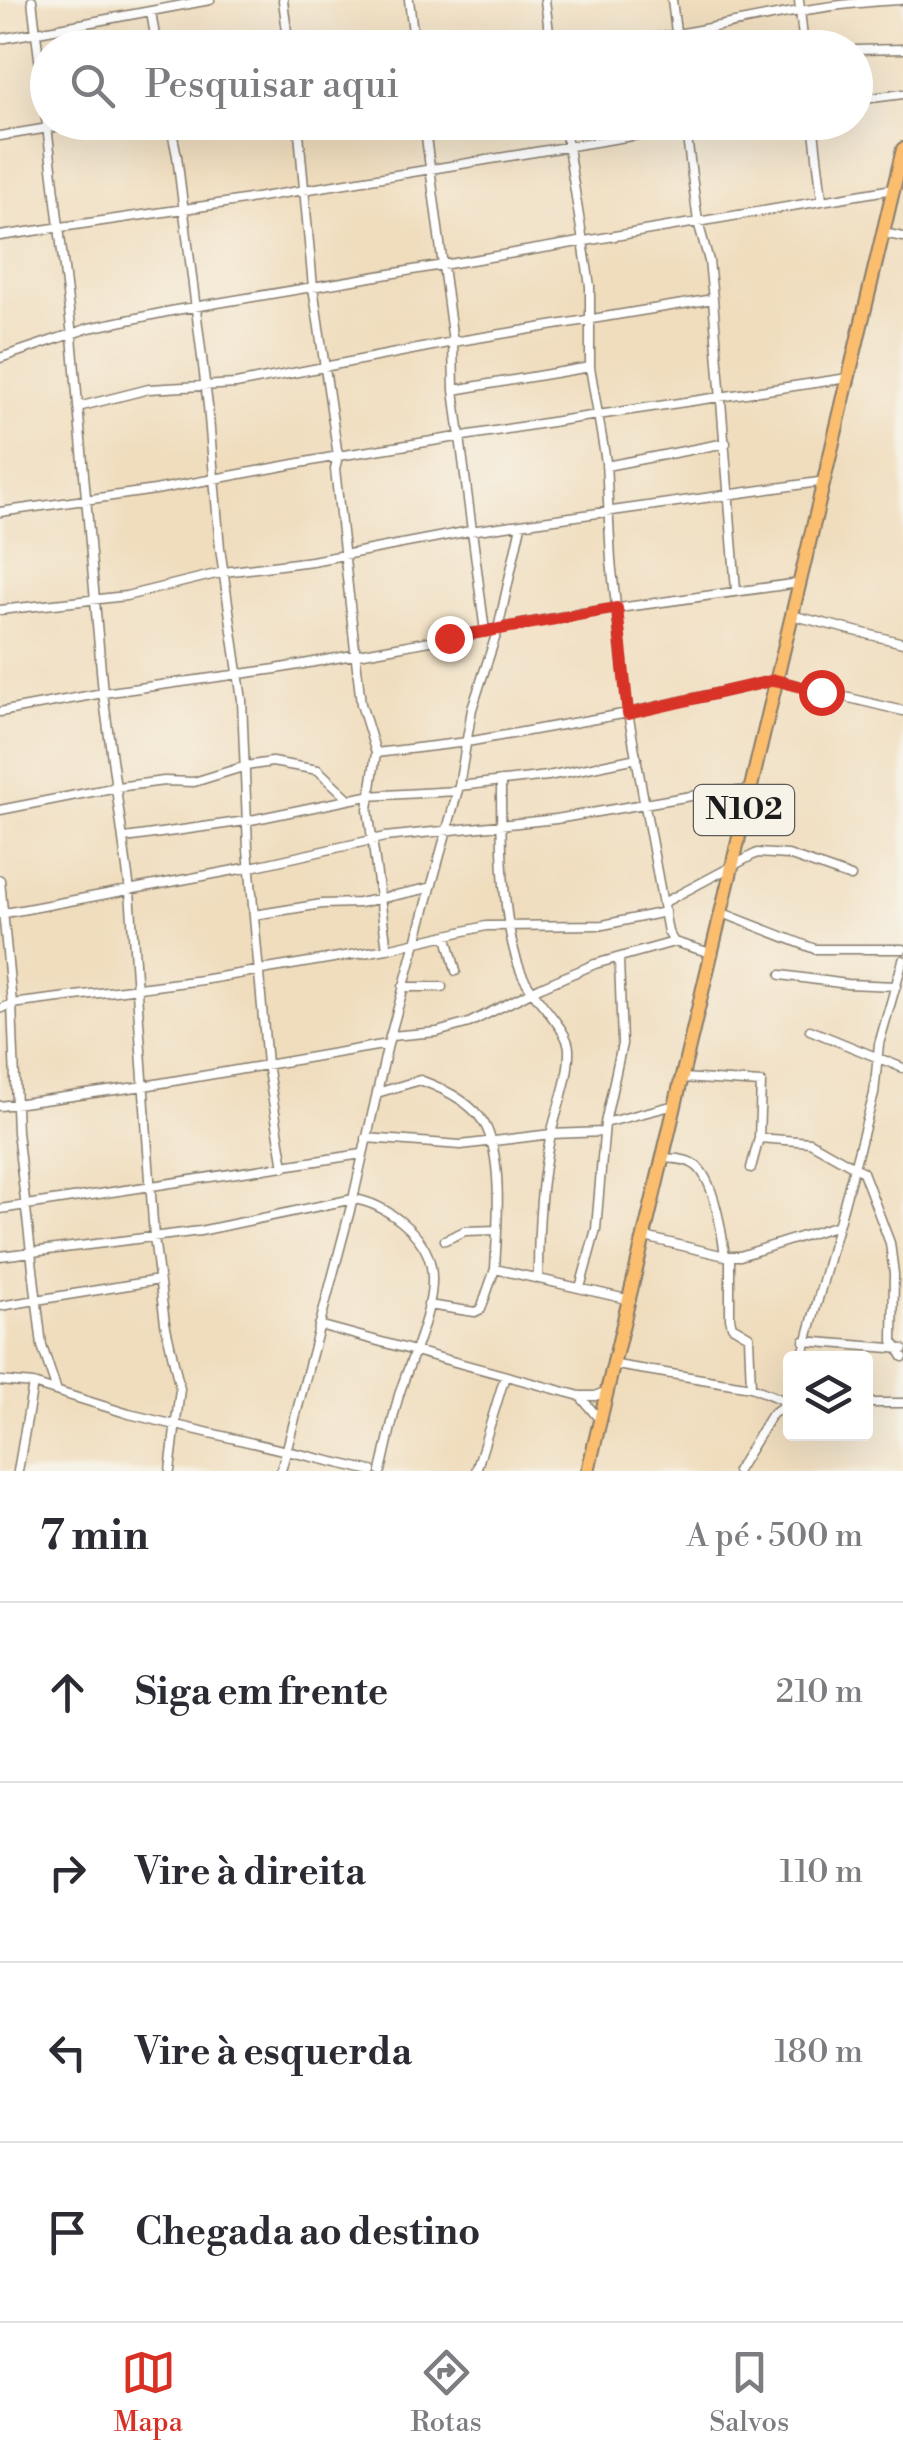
<!DOCTYPE html>
<html lang="pt">
<head>
<meta charset="utf-8">
<style>
  :root { --surface:#fff; --page:#f7f7f7; --text:#2b2b33; --muted:#7c7c81; --line:#e1e1e2; --accent:#d93025 }
  body { margin:0; font-family:"Libre Bodoni",serif; background:var(--page); color:var(--text) }
  .controls { position:absolute; right:30px; bottom:30px; display:grid; overflow:hidden; border-radius:10px; box-shadow:0 10px 40px #0002 }
  .controls button { width:90px; height:90px; display:grid; place-items:center; padding:0; border:0; border-bottom:2px solid var(--line); background:var(--surface); color:var(--text); font:50px sans-serif }
  .stop { position:absolute; width:30px; height:30px; margin:-22px; border:8px solid #d93025; border-radius:50%; background:#fff }
  .stop.end { background:#d93025; border-color:#fff; box-shadow:0 2px 10px #0008 }
  .list { margin:0; padding:0; list-style:none }
  h2 { display:flex; justify-content:space-between; align-items:center; height:130px; margin:0; padding:0 40px; font-size:42px }
  h2 small { font-size:32px; font-weight:400; color:var(--muted) }
  .list li { display:grid; grid-template-columns:65px 1fr auto; gap:30px; align-items:center; box-sizing:border-box; height:180px; padding:0 40px; border-top:2px solid var(--line) }
  .list b { display:block; font-size:38px; white-space:nowrap }
  .list em { font-size:32px; font-style:normal; color:var(--muted) }
  .icon { flex:none; width:55px; height:55px; fill:none; stroke:currentColor; stroke-width:2; stroke-linecap:round; stroke-linejoin:round }
  .map { position:relative; flex:none; width:903px; height:1471px; overflow:hidden }
  .search { position:absolute; background:var(--surface); box-shadow:0 10px 40px #0002; left:30px; right:30px; top:30px; height:110px; display:flex; align-items:center; gap:25px; box-sizing:border-box; padding:0 35px; border-radius:55px; color:var(--muted); font-size:38px }
  .sheet { height:850px; background:var(--surface) }
  nav { display:flex; justify-content:space-around; align-items:center; box-sizing:border-box; height:140px; border-top:2px solid var(--line); background:var(--surface); font-size:28px; color:var(--muted) }
  nav a { display:grid; justify-items:center; gap:5px }
  nav .on { color:var(--accent) }
  .map>svg:first-child { display:block }
  .lines { fill:none; stroke-linecap:round; stroke-linejoin:round }
  .minor-casing { stroke:#867c6d; stroke-width:11 }
  .primary-casing { stroke:#867c6d; stroke-width:16 }
  .minor { stroke:#fff; stroke-width:8 }
  .primary { stroke:#fbbd6e; stroke-width:12 }
  .route { stroke:#d93025; stroke-width:12 }
  .labels { text-anchor:middle; dominant-baseline:central; stroke-width:10; stroke-linejoin:round; paint-order:stroke }
  .shield { fill:#f7f3e8; stroke:#5e5c59; stroke-width:2.5 }
  .shield-label { font-size:30px; font-weight:bold; fill:#1c1c1c }
</style>
</head>
<body>
<div class="map">
<svg width="903" height="1471" viewBox="0 0 903 1471">
  <rect width="100%" height="100%" fill="#f7f3e8"/>
  <filter id="ink" filterUnits="userSpaceOnUse"><feTurbulence type="fractalNoise" baseFrequency=".01" numOctaves="2"/><feDisplacementMap in="SourceGraphic" scale="20" xChannelSelector="R" yChannelSelector="G"/><feConvolveMatrix kernelMatrix="1 2 1 2 8 2 1 2 1" color-interpolation-filters="sRGB"/></filter>
  <filter id="wash" filterUnits="userSpaceOnUse"><feTurbulence type="fractalNoise" baseFrequency=".0048" numOctaves="4" result="noise"/><feDisplacementMap in="SourceGraphic" scale="40" xChannelSelector="R" yChannelSelector="G"/><feGaussianBlur stdDeviation="2.25" result="paint"/><feColorMatrix in="noise" values="0 0 0 0 0 0 0 0 0 0 0 0 0 0 0 0 0 1.4 0 .05"/><feComposite in="paint" operator="in"/></filter>
  <g filter="url(#wash)">
    <rect width="100%" height="100%" fill="#f0ddbe"/>
  </g>
  <g filter="url(#ink)">
    <g class="lines">
      <g class="minor-casing">
        <path id="minor" d="M32,0L72,336L103,693L130,891L154,1237L165,1323L180,1389L170,1471
          M283,0L289,48
          M409,0L415,48
          M545,0L551,48
          M672,0L678,48
          M799,0L804,48
          M151,12L157,48
          M0,39L210,0
          M562,48C600,43 640,41 678,34C752,20 824,3 900,0
          M856,50L903,49
          M856,100L903,94
          M170,122L177,156L208,406L220,548L242,700L248,849L267,1064L284,1167
          M298,122L313,287L338,456L335,469L361,704L376,753L368,809L387,949
          M424,122L453,342L454,390L485,632
          M564,122L590,286V367L606,462L611,561L628,713L668,932L674,942L711,953
          M685,122L698,222L709,261L713,299L736,590
          M813,122L822,199
          M0,136L85,122
          M883,233L903,237
          M0,236L225,203L717,122
          M0,358L89,328L176,310L893,189
          M454,390L590,367
          M78,407L149,389L236,384L453,342L713,299
          M606,466L726,443
          M0,512L155,490L338,456L564,420L848,378
          M0,610L126,596L224,572L312,561L470,531L826,481
          M791,615L903,643
          M0,712L103,693L276,669L583,613L799,583
          M376,753L467,742L628,713L775,680L903,711
          M501,781C501,836 501,923 521,972C530,996 569,1029 569,1049C570,1080 556,1109 550,1139C540,1183 538,1232 538,1277
          M459,786L548,776L637,758
          M0,810L117,787L164,781L194,782L246,766L272,762L318,770L349,799
          M125,838L246,821L367,796L457,791
          M0,880L12,1004L17,1132L42,1346L57,1391
          M663,903L757,853L788,855L851,877
          M720,912L815,949H903
          M0,914L251,867L385,837L556,819L691,796L749,790
          M254,915L322,904L359,903L429,888
          M447,937L456,971
          M781,975L847,984L896,986
          M403,987H442
          M0,1009L12,1004L202,980L387,949L486,926L603,925L665,912
          M810,1030L903,1068
          M391,1036L437,1032L469,1023L541,987L595,964L674,942
          M682,1078L761,1083L759,1138L751,1168
          M377,1093L420,1080C442,1088 471,1102 484,1123C504,1157 497,1230 495,1269
          M0,1106L144,1086L388,1044
          M605,1123L675,1105
          M366,1138L461,1145L551,1134L604,1132
          M759,1138L810,1142L863,1172L890,1243L894,1274L893,1341L903,1357
          M663,1158C673,1159 686,1158 695,1165C714,1178 722,1233 725,1256
          M0,1209L362,1154
          M645,1237L725,1256H740L838,1225
          M445,1240L465,1231L497,1230
          M0,1256L200,1231L353,1199C384,1203 426,1234 431,1267C438,1304 410,1359 399,1395C392,1420 387,1446 381,1471
          M730,1256V1318L732,1326L749,1336L751,1387
          M580,1288L596,1229L605,1123L622,1044L619,958
          M428,1305L475,1312L481,1309L495,1269L631,1300
          M0,1306L159,1280
          M319,1325L580,1396H595L609,1390
          M804,1341L903,1349
          M802,1358L874,1094L879,1044L903,960
          M616,1365L751,1387L790,1403
          M0,1381L33,1384L129,1414L372,1471
          M580,1396L599,1419
          M866,1403H903
          M18,1471L33,1384
          M281,1471L353,1199L388,1044L459,786L472,709L498,629L521,525
          M476,1471L505,1376
          M737,1471L771,1415L787,1403"/>
      </g>
      <g class="primary-casing">
        <path id="primary" d="M588,1471L903,149"/>
      </g>
      <use href="#minor" class="minor"/>
      <use href="#primary" class="primary"/>
    </g>
  </g>
  <g class="lines" filter="url(#ink)">
    <path class="route" d="M449,638L617,608L628,714L775,680L821,692"/>
  </g>
  <g class="labels">
    <rect class="shield" x="694" y="785" width="100" height="50" rx="8"/>
    <g class="shield-label">
      <text x="744" y="810">N102</text>
    </g>
  </g>
</svg>
<div class="controls">
<button><svg class="icon" aria-label="layers" viewBox="0 0 24 24"><path d="M12 4l9 5-9 5-9-5zM3 14l9 5 9-5"/></svg></button>
</div>
<div class="stop" style="left:821px;top:692px"></div>
<div class="stop end" style="left:449px;top:638px"></div>
<div class="search"><svg class="icon" aria-label="search" viewBox="0 0 24 24"><circle cx="10" cy="10" r="6"/><path d="M15 15l6 6"/></svg>Pesquisar aqui</div>
</div>
<section class="sheet">
<h2>7 min<small>A pé · 500 m</small></h2>
<ul class="list">
<li><svg class="icon" aria-label="ahead" viewBox="0 0 24 24"><path d="M12 20V5M6 11l6-6 6 6"/></svg><div><b>Siga em frente</b></div><em>210 m</em></li>
<li><svg class="icon" aria-label="right" viewBox="0 0 24 24"><path d="M7 20v-9h11M14 6l5 5-5 5"/></svg><div><b>Vire à direita</b></div><em>110 m</em></li>
<li><svg class="icon" aria-label="left" viewBox="0 0 24 24"><path d="M17 20v-9H6M10 6l-5 5 5 5"/></svg><div><b>Vire à esquerda</b></div><em>180 m</em></li>
<li><svg class="icon" aria-label="arrive" viewBox="0 0 24 24"><path d="M6 21V4h12l-3 4 3 4H6"/></svg><div><b>Chegada ao destino</b></div></li>
</ul>
</section>
<nav>
<a class="on"><svg class="icon" aria-label="map" viewBox="0 0 24 24"><path d="M3 6l6-2 6 2 6-2v14l-6 2-6-2-6 2zM9 4v14M15 6v14"/></svg>Mapa</a>
<a><svg class="icon" aria-label="directions" viewBox="0 0 24 24"><path d="M12 3l9 9-9 9-9-9zM9 14v-3h6M13 9l2 2-2 2"/></svg>Rotas</a>
<a><svg class="icon" aria-label="saved" viewBox="0 0 24 24"><path d="M7 4h10v16l-5-4-5 4z"/></svg>Salvos</a>
</nav>
</body>
</html>
